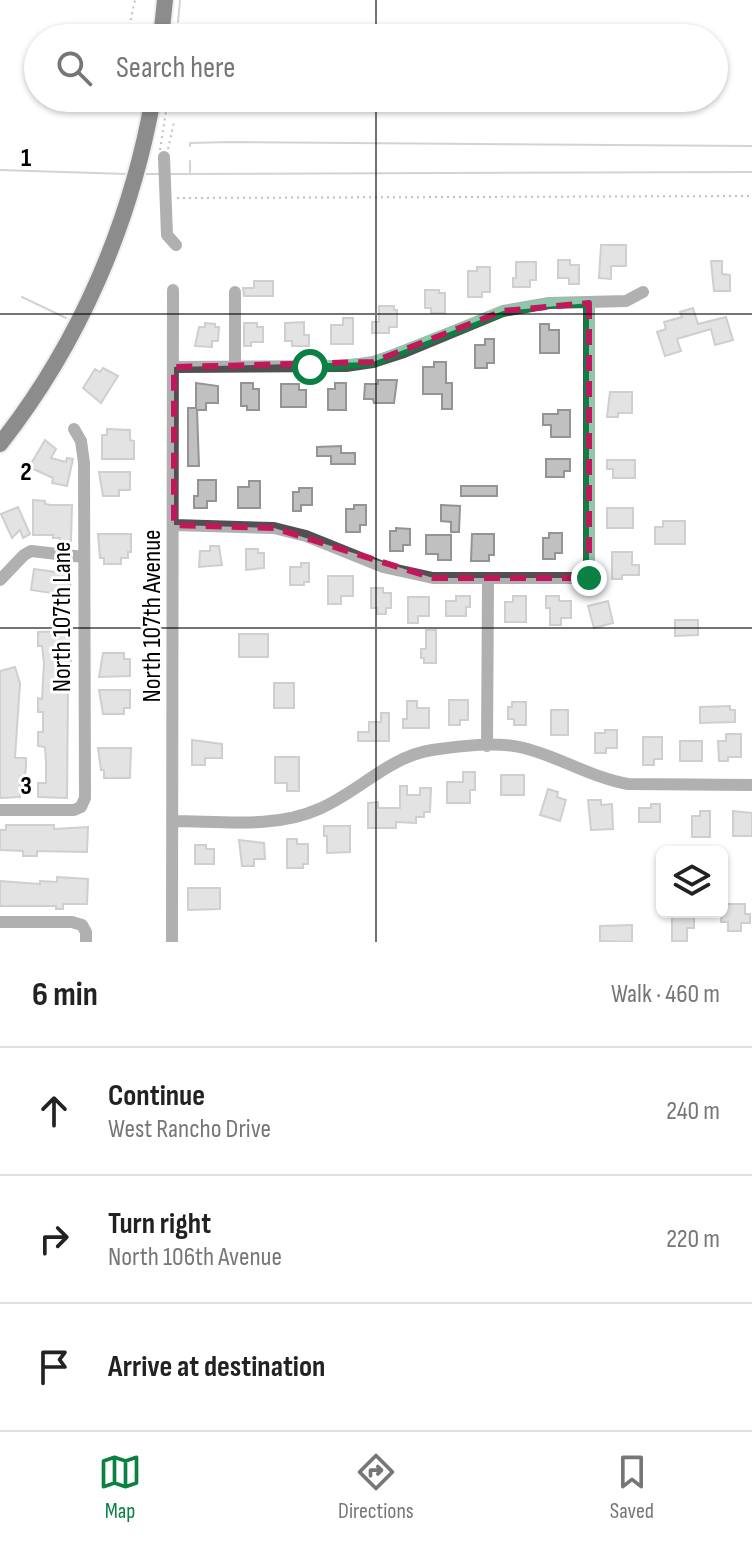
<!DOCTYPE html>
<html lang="en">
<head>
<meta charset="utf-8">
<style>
  :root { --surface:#fff; --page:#f6f6f6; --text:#222; --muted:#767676; --line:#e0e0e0; --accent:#0b8043 }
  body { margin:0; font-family:"Sofia Sans Condensed",sans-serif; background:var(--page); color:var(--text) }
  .controls { position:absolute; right:24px; bottom:24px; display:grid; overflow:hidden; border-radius:12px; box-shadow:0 2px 6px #0004 }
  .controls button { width:72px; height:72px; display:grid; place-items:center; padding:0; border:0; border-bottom:2px solid var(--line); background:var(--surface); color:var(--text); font:40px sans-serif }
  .stop { position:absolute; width:24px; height:24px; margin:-18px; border:6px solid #0b8043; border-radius:50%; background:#fff }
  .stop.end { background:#0b8043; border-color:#fff; box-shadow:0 2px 8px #0008 }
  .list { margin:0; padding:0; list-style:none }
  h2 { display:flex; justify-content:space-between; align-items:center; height:104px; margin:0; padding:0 32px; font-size:34px }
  h2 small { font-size:26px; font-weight:400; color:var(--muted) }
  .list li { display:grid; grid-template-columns:52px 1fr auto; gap:24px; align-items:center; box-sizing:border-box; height:128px; padding:0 32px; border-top:2px solid var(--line) }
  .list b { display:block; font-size:30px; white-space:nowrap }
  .list p { margin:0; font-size:26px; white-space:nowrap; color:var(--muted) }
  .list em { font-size:26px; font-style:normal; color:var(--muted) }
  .icon { flex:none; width:44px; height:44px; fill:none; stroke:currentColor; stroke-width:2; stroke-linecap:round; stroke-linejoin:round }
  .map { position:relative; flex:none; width:752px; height:942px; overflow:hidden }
  .search { position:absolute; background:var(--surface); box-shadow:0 2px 6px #0004; left:24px; right:24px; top:24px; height:88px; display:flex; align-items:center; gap:20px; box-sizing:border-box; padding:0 28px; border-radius:44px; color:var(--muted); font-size:30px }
  .sheet { height:488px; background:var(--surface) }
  nav { display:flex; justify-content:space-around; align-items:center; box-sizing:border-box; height:112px; border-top:2px solid var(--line); background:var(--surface); font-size:22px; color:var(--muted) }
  nav a { display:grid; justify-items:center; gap:4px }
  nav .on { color:var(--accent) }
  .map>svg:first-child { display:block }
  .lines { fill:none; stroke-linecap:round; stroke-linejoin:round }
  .stream { stroke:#9e9e9e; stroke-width:2 }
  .building { fill:#c0c0c0; stroke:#949494; stroke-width:2 }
  .major-casing { stroke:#dbdbdb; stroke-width:20 }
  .path { stroke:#727272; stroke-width:2; stroke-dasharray:2 4; stroke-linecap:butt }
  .minor { stroke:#505050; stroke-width:12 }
  .major { stroke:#000; stroke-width:16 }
  .route { stroke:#0b8043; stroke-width:10 }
  .marked { fill:none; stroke:#c2185b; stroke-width:6; stroke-dasharray:16 10; stroke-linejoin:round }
  .grid { fill:none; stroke:#000; stroke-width:2; stroke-opacity:0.55 }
  .labels { text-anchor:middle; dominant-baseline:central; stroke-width:6; stroke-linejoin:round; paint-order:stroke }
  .street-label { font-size:26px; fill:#000; stroke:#fff }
  .grid-label { font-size:26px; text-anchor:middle; font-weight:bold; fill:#000; stroke:#fff; stroke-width:6; stroke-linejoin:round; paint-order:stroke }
</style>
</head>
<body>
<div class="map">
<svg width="752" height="942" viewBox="0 0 752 942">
  <rect width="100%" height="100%" fill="#fff"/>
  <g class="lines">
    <path class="stream" d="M178,22L180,0
      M190,146V143L231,142L752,146
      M0,170L127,174
      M190,172V161
      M141,174H159
      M169,174L752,172
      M22,297L66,318"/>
  </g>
  <path class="building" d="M601,245H626V266H611V279L599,278Z
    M558,260H570V265H579V284H569V278H558Z
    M711,261H722V274L730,275V291H714Z
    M516,262H536V280H530V287H513V278H516Z
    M477,267H490V292H482V297H468V271H477Z
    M254,281H273V296H244L243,288H254Z
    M425,290H439V293H445V313H431V308H425Z
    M379,306H394V310H397V327H389V333H372V322H379Z
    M693,308L698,324L726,317L733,340L715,345L711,329L677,339L681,351L665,356L657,332L666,329L664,322L682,317L680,312Z
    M343,318H353V344H331V325H343Z
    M304,322V335H309V346H292V341H285V323Z
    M205,323L215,324V327H219L218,341H212V347L195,346L199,327H205Z
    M244,323H257V327H263V342H251V346H244Z
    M540,324H549V330H559V353H540Z
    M485,339H494V363H487V368H475V345H485Z
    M434,362H446V383H452V409H442V394H423V367H434Z
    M103,368L118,376L101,403L83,388L95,369L100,372Z
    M378,380H397L394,403H374L373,399H364L365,384H378Z
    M196,383L218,386V403H206V410H197L199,466H188V408H196Z
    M241,383H253V389H259V410H247V406H241Z
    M335,383H346V410H328V389H335Z
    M281,384H299V390H306V407H281Z
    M610,392H632V413H618V417H607Z
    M558,410H570V437H551V425H543V414H558Z
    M107,429L130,430V440L134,441V459H102V435H107Z
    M45,440L56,449L51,458L66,462L67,458L73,459L67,486L52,483L53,478L29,467Z
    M341,446V453H355V464H331V456H317V447Z
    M546,459H570V471H564V477H546Z
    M607,460H635V478H613V469H607Z
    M99,472H130V490H119V496H103Z
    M198,480H216V501H207V508H194V496H198Z
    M249,481H260V508H238V487H249Z
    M461,486H497V496H461Z
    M299,488H312V505H301V511H293V492H299Z
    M33,500L45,501V504L51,505H72L71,541H60V538H53V535H33Z
    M354,505H366V525H360V532H346V509H354Z
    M441,505L460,506L459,532H451V522L441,521Z
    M18,507L30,534L23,538L20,530L12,538L1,514Z
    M607,508H633V528H607Z
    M663,521H685V544H655V527H663Z
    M396,528L410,529V545H403V551H390V531H396Z
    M549,533H562V553H555V559H543V538H549Z
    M98,534H131V552H128V558H121V564H104V558H100Z
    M472,534H494V555H489V561H471Z
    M426,535H451V560H438V554H426Z
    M210,546H219L222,565L199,567L200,551H210Z
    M246,549H258V553H264V568L246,570Z
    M612,552H632V565H639V575H622V579H612Z
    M301,563H309V582H304V585H290V567H301Z
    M34,569L63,573V571H71L70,600L52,599V593L31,590Z
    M328,576H353V596H341V604H328Z
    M371,588H383V593H391V608H386V614H377V608H371Z
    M456,596H470V607H466V616H446V601H456Z
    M513,596H526V622H505V602H513Z
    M546,596H559V601H571V618H561V625H550V608H546Z
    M408,597H429V616H418V623H408Z
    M608,601L613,623L594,628L588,606Z
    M675,620H698V635L675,636Z
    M426,630H436V663H424V658H421V649H426Z
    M69,631L71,665L70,671H67L66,689H68L67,798L38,797V783H46V763L45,747L38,746V732H43V712H38V698L42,699L44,663L42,646H38V632Z
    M239,634H268V657H239Z
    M103,653H124V659H130V676L99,677Z
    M15,667L20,683L15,758H26V766L25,776H20V797L0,798V671Z
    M274,683H294V708H274Z
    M99,690H130V708H124V714H103Z
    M449,700H468V720H460V725H449Z
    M407,701H417V708H429V728H403V719H407Z
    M512,702H526V725H514V719H508V707H512Z
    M730,706V710H735V722L700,723V707Z
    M551,710H568V735H551Z
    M381,713H389V741H358V732H369V722H381Z
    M605,730H617V748H606V753H595V733H605Z
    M726,734H741V757H728V761H719L718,741H726Z
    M643,737H662V759H654V765H643Z
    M192,740L222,744V758H205V765H192Z
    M680,741H702V761H680Z
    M98,748H131L130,778H104V770H101Z
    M275,757H299V791H287V783H275Z
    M463,772H475V790H470V803H447V782H463Z
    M501,775H524V795H501Z
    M400,786H407V795H420V788H431L430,812H424V817H416V823L396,822V828H368V803L378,802V808H400Z
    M548,789L558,792L557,797L566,800L560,821L540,815Z
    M588,800H601V805L612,804L613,829L591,830Z
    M651,804H660V822H639V808H651Z
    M700,811H710V837H692V816H700Z
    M733,811L752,813V836H733Z
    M6,825H54V829L88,827L87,852L37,851V856H23V851L0,850V830H6Z
    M324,826H350V852L327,853V836H324Z
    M287,839H297V844H308V864H303V868H287Z
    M239,840L264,843L265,859H254V866H242Z
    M195,845H206V849H214V864H195Z
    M57,877L88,879L87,904H63V909H56V906H0V881L40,884V881L57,882Z
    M188,888H220V909L188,910Z
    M722,904H745V914H750V923H741V931H728V922H721Z
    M686,916H694V928H687V941H672V917Z
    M632,925V942L600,941V926Z"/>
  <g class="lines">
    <g class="major-casing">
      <path id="major" d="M161,38L165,0
        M0,444C79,344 131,223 153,98"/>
    </g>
    <path class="path" d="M131,38L130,23L135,0
      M168,149L174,122
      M160,150L168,98
      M177,198L752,196"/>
    <path class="minor" d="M164,157L167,235L176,245
      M235,292V366
      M174,367L346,366L373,362L404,352L503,311L549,303L626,301L643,292
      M174,525L274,528L306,536L383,567L433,578H589V303
      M0,580L24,555L31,551L84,557
      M487,746L488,580
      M0,810H74L81,807L85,798L84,463L81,441L74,429
      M173,821C220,821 275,829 319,809C359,792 388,757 432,750C460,746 497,741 524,748C560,757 592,778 628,784L752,785
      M0,922H72L82,925L86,932V942
      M172,942L173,290"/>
    <use href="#major" class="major"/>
  </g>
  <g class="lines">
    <path class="route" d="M310,367L373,362L503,311L549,303H589V578"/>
  </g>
  <path d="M0 0H752V942H0ZM589,303V578H433L274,528L174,525V367L373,362L503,311Z" fill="#fff" fill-opacity=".55" fill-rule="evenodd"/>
  <path class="marked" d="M589,303V578H433L274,528L174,525V367L373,362L503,311Z"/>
  <path class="grid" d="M376,0V38M376,98V942M0,314H752M0,628H752"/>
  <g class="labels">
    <g class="street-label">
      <text transform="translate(152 616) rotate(-90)">North 107th Avenue</text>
      <text transform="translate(62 617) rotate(-90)">North 107th Lane</text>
    </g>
  </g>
  <g class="grid-label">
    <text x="26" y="166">1</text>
    <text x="26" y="480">2</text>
    <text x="26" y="794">3</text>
  </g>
</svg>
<div class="controls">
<button><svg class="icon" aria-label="layers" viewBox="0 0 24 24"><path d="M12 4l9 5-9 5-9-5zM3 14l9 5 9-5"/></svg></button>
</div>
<div class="stop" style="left:310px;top:367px"></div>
<div class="stop end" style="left:589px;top:578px"></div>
<div class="search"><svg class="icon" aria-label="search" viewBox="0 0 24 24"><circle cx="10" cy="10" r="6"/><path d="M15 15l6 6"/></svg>Search here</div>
</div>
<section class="sheet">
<h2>6 min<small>Walk · 460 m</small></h2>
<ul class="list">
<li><svg class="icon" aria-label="ahead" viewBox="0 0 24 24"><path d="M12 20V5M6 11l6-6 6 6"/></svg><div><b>Continue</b><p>West Rancho Drive</p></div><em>240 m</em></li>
<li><svg class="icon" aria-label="right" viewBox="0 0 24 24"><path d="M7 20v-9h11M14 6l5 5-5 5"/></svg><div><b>Turn right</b><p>North 106th Avenue</p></div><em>220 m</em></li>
<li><svg class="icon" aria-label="arrive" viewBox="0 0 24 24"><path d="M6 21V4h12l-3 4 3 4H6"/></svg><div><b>Arrive at destination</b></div></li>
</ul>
</section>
<nav>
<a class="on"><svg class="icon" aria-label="map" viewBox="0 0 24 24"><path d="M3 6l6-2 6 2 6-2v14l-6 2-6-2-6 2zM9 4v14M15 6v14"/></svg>Map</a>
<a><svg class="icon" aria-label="directions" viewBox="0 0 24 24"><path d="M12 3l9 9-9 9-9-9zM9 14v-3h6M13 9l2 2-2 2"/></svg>Directions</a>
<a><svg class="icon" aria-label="saved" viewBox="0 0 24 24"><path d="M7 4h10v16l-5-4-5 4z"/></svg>Saved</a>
</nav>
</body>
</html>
